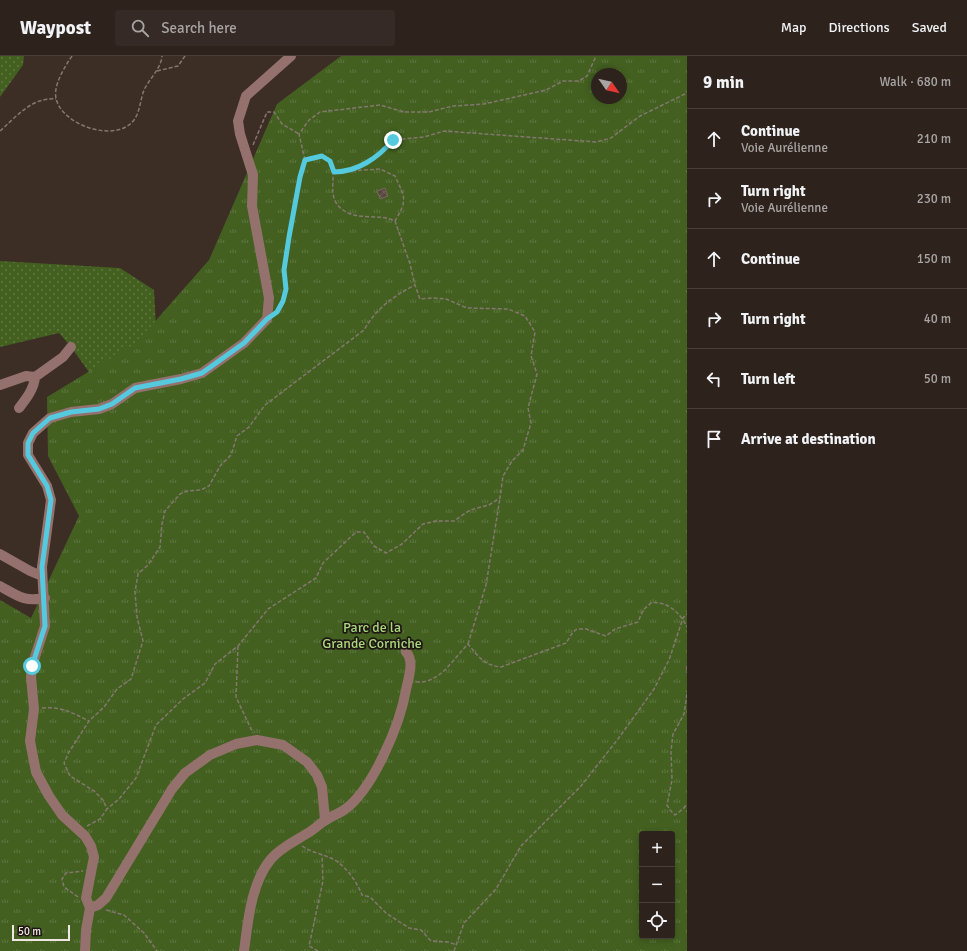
<!DOCTYPE html>
<html lang="en">
<head>
<meta charset="utf-8">
<style>
  :root { --surface:#2d221c; --page:#352a25; --text:#f1f3f6; --muted:#a7a4a3; --line:#483f3b }
  body { margin:0; font-family:Signika,sans-serif; background:var(--page); color:var(--text) }
  .controls { position:absolute; right:12px; bottom:12px; display:grid; overflow:hidden; border-radius:4px; box-shadow:0 2px 6px #0003 }
  .controls button { width:36px; height:36px; display:grid; place-items:center; padding:0; border:0; border-bottom:1px solid var(--line); background:var(--surface); color:var(--text); font:20px sans-serif }
  .compass { position:absolute; left:591px; top:12px; width:36px; height:36px; border-radius:50%; background:var(--surface); box-shadow:0 2px 6px #0003; rotate:124deg }
  .scale { position:absolute; left:12px; bottom:10px; width:58px; box-sizing:border-box; padding-left:4px; border:2px solid #f0e7e2; border-top:0; font-size:11px; line-height:14px; white-space:nowrap; color:#f0e7e2; -webkit-text-stroke:3px #1e1714; paint-order:stroke }
  .stop { position:absolute; width:12px; height:12px; margin:-9px; border:3px solid #55cadf; border-radius:50%; background:#fff }
  .stop.end { background:#55cadf; border-color:#fff; box-shadow:0 1px 4px #0008 }
  .list { margin:0; padding:0; list-style:none }
  h2 { display:flex; justify-content:space-between; align-items:center; height:52px; margin:0; padding:0 16px; font-size:17px }
  h2 small { font-size:13px; font-weight:400; color:var(--muted) }
  .list li { display:grid; grid-template-columns:26px 1fr auto; gap:12px; align-items:center; box-sizing:border-box; height:60px; padding:0 16px; border-top:1px solid var(--line) }
  .list b { display:block; font-size:15px; white-space:nowrap }
  .list p { margin:0; font-size:13px; white-space:nowrap; color:var(--muted) }
  .list em { font-size:13px; font-style:normal; color:var(--muted) }
  .icon { flex:none; width:22px; height:22px; fill:none; stroke:currentColor; stroke-width:2; stroke-linecap:round; stroke-linejoin:round }
  .map { position:relative; flex:none; width:687px; height:895px; overflow:hidden }
  header { display:flex; align-items:center; gap:24px; box-sizing:border-box; height:56px; padding:0 20px; background:var(--surface); border-bottom:1px solid var(--line) }
  header strong { font-size:19px }
  nav { display:flex; gap:22px; margin-inline-start:auto; font-size:14px }
  .search { width:280px; height:36px; background:var(--page); display:flex; align-items:center; gap:10px; box-sizing:border-box; padding:0 14px; border-radius:4px; color:var(--muted); font-size:15px }
  main { display:flex }
  aside { flex:1; background:var(--surface) }
  .map>svg:first-child { display:block }
  .grass { fill:url(#grass-dots) }
  .park { fill:url(#park-tufts); fill-rule:evenodd }
  .building { fill:url(#building-cross-hatch); stroke:#77675e }
  .lines { fill:none; stroke-linecap:round; stroke-linejoin:round }
  .path { stroke:#847770; stroke-width:1.5; stroke-dasharray:4 2; stroke-linecap:butt }
  .minor { stroke:#94716c; stroke-width:10 }
  .route { stroke:#55cadf; stroke-width:5 }
  .labels { text-anchor:middle; dominant-baseline:central; stroke-width:3.5; stroke-linejoin:round; paint-order:stroke }
  .park-label { font-size:14px; fill:#a9d77a; stroke:#1e1714 }
</style>
</head>
<body>
<header>
<strong>Waypost</strong>
<div class="search"><svg class="icon" aria-label="search" viewBox="0 0 24 24"><circle cx="10" cy="10" r="6"/><path d="M15 15l6 6"/></svg>Search here</div>
<nav><a>Map</a><a>Directions</a><a>Saved</a></nav>
</header>
<main>
<div class="map">
<svg width="687" height="895" viewBox="0 0 687 895">
  <defs>
    <pattern id="grass-dots" width="8" height="8" patternUnits="userSpaceOnUse"><rect width="8" height="8" fill="#436020"/><path d="M2 2h.1M6 6h.1" fill="none" stroke="#5e7740" stroke-width="1.8" stroke-linecap="round"/></pattern>
    <pattern id="park-tufts" width="24" height="20" patternUnits="userSpaceOnUse"><rect width="24" height="20" fill="#436020"/><path d="M3 7l-1-3M5 7V3M7 7l1-3M15 17l-1-3M17 17v-4M19 17l1-3" fill="none" stroke="#5e7740"/></pattern>
    <pattern id="building-cross-hatch" width="8" height="8" patternUnits="userSpaceOnUse"><rect width="8" height="8" fill="#584840"/><path d="M0 0l8 8M0 8l8-8" fill="none" stroke="#70625b"/></pattern>
  </defs>
  <rect width="100%" height="100%" fill="#3c2d25"/>
  <path class="grass" d="M0,0H24L23,9L0,41Z
    M0,205L120,212L154,234L156,273L112,348L71,291L59,277L0,291Z"/>
  <path class="park" d="M341,0H687V895H0V544L31,562L79,460L48,400L47,341L136,287L209,204L277,48ZM597,18H621V42H597ZM642,778H672V880H642Z"/>
  <path class="building" d="M385,132L388,140L380,143L377,135Z"/>
  <g class="lines">
    <path class="path" d="M72,0C65,10 53,30 56,42C61,69 116,88 134,64C141,54 140,42 145,32C151,21 161,12 162,0
      M157,15L178,10L185,0
      M0,75C17,60 32,41 56,43
      M253,89L267,56H274L282,68L299,78
      M305,104L322,100C345,115 321,138 343,154C358,165 379,157 395,165L410,208L415,229
      M334,116L380,113L395,120C405,142 408,143 395,165
      M346,116C364,108 380,100 393,84L424,81L444,75L596,86L611,82L640,60L687,37
      M277,256L283,245L286,233L284,214L289,181L300,121L305,104L299,78L309,64L320,56L380,49L404,56H429L453,50L484,48L546,34L563,25H579L587,20L596,0
      M468,588L486,529L500,442
      M238,590L236,641L253,677
      M687,610V617
      M416,626C440,628 453,603 468,588C479,601 483,609 501,611L566,587L573,576L577,573H586L606,580L615,573L638,566L643,554L651,547C667,544 681,558 687,571
      M687,638L684,658L673,678L671,695L672,724L667,749L670,754L675,759L683,753L687,748
      M42,652C60,650 73,657 89,665
      M87,770L100,763L107,753L103,744L94,735L70,720L64,707L69,696L89,665L104,651L117,633L131,623L143,585L137,561L135,536L138,518L148,509L160,491L162,468L165,455L180,438L187,435L201,434L209,430L220,410L231,399L237,380L249,371L265,349L364,274C376,253 393,240 415,229L420,243L433,242L446,243L467,252L508,253L525,260L535,276L531,300L537,318L528,352L531,367L523,394L512,405L503,420L500,442L489,449L470,454L454,465H436L423,468L402,488L386,497L374,490L364,476H356L323,507L316,522L268,553L238,590L215,608L205,627L183,643L156,669L136,722L119,743L107,753
      M302,790C312,797 324,798 335,804C347,812 357,826 362,839L370,841L386,857L398,865L409,872L421,874L431,885L448,886L457,889
      M78,841L64,831L62,823L66,817L83,815
      M106,854L124,859L144,877L157,895
      M318,895L309,890L323,825L322,799
      M454,895L464,867L496,833L521,790L581,730L618,683L654,633L669,604L683,562L687,558"/>
    <path class="minor" d="M35,321L63,301L71,291
      M0,329L26,320L35,321C34,333 26,343 19,352
      M0,498L30,515L42,520
      M0,530C18,540 24,546 45,542
      M90,852L98,849L106,842L172,733L185,717L210,699L236,688L257,684L283,689L307,706L317,719L322,731L325,764
      M85,895L86,874L90,852L86,842L94,801L91,790L85,780L62,759L49,740L36,716L30,685L34,653L31,621L32,610L45,570L42,511L51,444L47,430L28,399V387L33,377L50,362L71,356L99,353L112,348L135,332L181,323L202,317L244,287L267,263L269,242L252,150L253,119L240,78L238,65L246,40L291,0
      M244,895C248,865 251,827 271,803C282,790 298,784 311,775C316,772 320,767 326,764C332,760 338,758 344,754C373,734 400,668 406,634C408,623 415,605 406,596"/>
  </g>
  <g class="lines">
    <path class="route" d="M32,610L45,570L42,511L51,444L47,430L28,399V387L33,377L50,362L71,356L99,353L112,348L135,332L181,323L202,317L244,287L267,263L277,256L283,245L286,233L284,214L289,181L300,121L305,104L322,100L330,105L334,116C357,116 378,102 393,84"/>
  </g>
  <g class="labels">
    <g class="park-label">
      <text x="372" y="571">Parc de la<tspan x="372" dy="16">Grande Corniche</tspan></text>
    </g>
  </g>
</svg>
<div class="controls">
<button>+</button>
<button>−</button>
<button><svg class="icon" aria-label="locate" viewBox="0 0 24 24"><circle cx="12" cy="12" r="6"/><path d="M12 2v4M12 18v4M2 12h4M18 12h4"/></svg></button>
</div>
<svg class="compass" viewBox="-18 -18 36 36"><path d="M0-13l5 13h-10z" fill="#e53935"/><path d="M0 13l5-13h-10z" fill="#a7a4a3"/></svg>
<div class="scale">50 m</div>
<div class="stop" style="left:32px;top:610px"></div>
<div class="stop end" style="left:393px;top:84px"></div>
</div>
<aside>
<h2>9 min<small>Walk · 680 m</small></h2>
<ul class="list">
<li><svg class="icon" aria-label="ahead" viewBox="0 0 24 24"><path d="M12 20V5M6 11l6-6 6 6"/></svg><div><b>Continue</b><p>Voie Aurélienne</p></div><em>210 m</em></li>
<li><svg class="icon" aria-label="right" viewBox="0 0 24 24"><path d="M7 20v-9h11M14 6l5 5-5 5"/></svg><div><b>Turn right</b><p>Voie Aurélienne</p></div><em>230 m</em></li>
<li><svg class="icon" aria-label="ahead" viewBox="0 0 24 24"><path d="M12 20V5M6 11l6-6 6 6"/></svg><div><b>Continue</b></div><em>150 m</em></li>
<li><svg class="icon" aria-label="right" viewBox="0 0 24 24"><path d="M7 20v-9h11M14 6l5 5-5 5"/></svg><div><b>Turn right</b></div><em>40 m</em></li>
<li><svg class="icon" aria-label="left" viewBox="0 0 24 24"><path d="M17 20v-9H6M10 6l-5 5 5 5"/></svg><div><b>Turn left</b></div><em>50 m</em></li>
<li><svg class="icon" aria-label="arrive" viewBox="0 0 24 24"><path d="M6 21V4h12l-3 4 3 4H6"/></svg><div><b>Arrive at destination</b></div></li>
</ul>
</aside>
</main>
</body>
</html>
